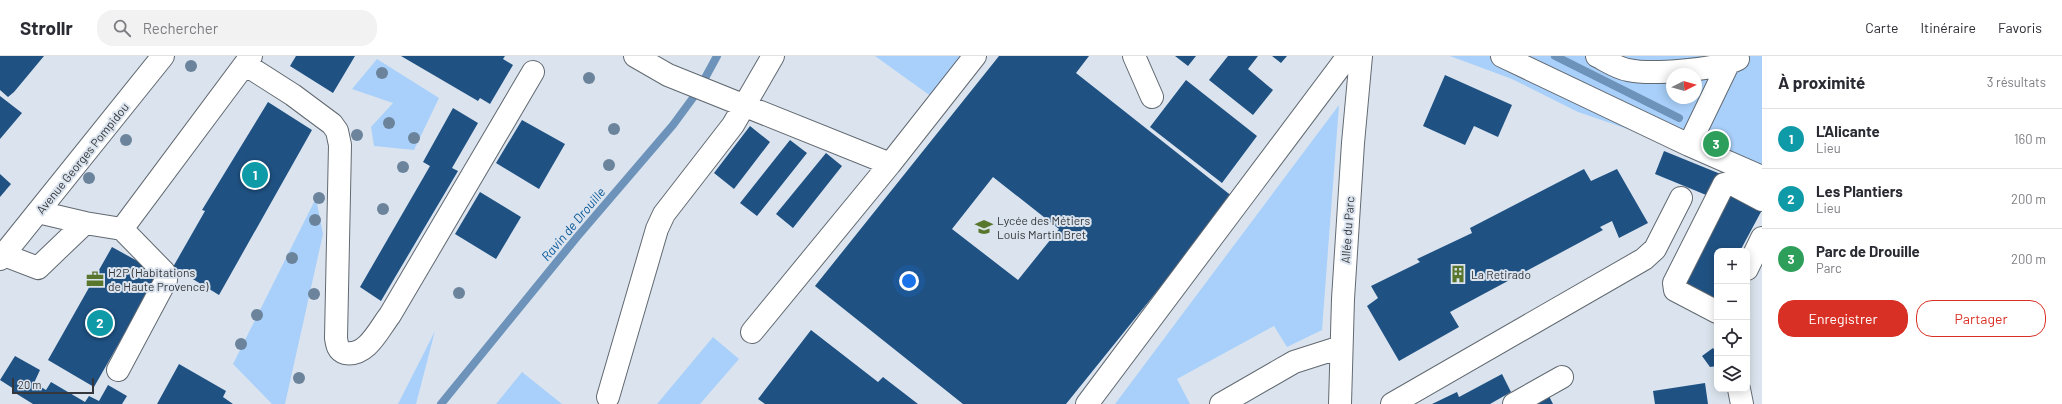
<!DOCTYPE html>
<html lang="fr">
<head>
<meta charset="utf-8">
<style>
  :root { --surface:#fff; --page:#f2f2f3; --text:#2b2b33; --muted:#7c7c81; --line:#e1e1e2; --accent:#d93025 }
  body { margin:0; font-family:Barlow,sans-serif; background:var(--page); color:var(--text) }
  .controls { position:absolute; right:12px; bottom:12px; display:grid; overflow:hidden; border-radius:8px; box-shadow:0 2px 10px #0003 }
  .controls button { width:36px; height:36px; display:grid; place-items:center; padding:0; border:0; border-bottom:1px solid var(--line); background:var(--surface); color:var(--text); font:20px sans-serif }
  .compass { position:absolute; left:1666px; top:12px; width:36px; height:36px; border-radius:50%; background:var(--surface); box-shadow:0 2px 10px #0003; rotate:85deg }
  .scale { position:absolute; left:12px; bottom:10px; width:82px; box-sizing:border-box; padding-left:4px; border:2px solid #34373b; border-top:0; font-size:11px; line-height:14px; white-space:nowrap; color:#34373b; -webkit-text-stroke:3px #dbe4ee; paint-order:stroke }
  .you { position:absolute; left:909px; top:225px; width:14px; height:14px; margin:-10px; border:3px solid #fff; border-radius:50%; background:#1a73e8; box-shadow:0 0 0 6px #1a73e833 }
  .badge { display:grid; place-items:center; width:26px; height:26px; border-radius:50%; background:var(--accent); color:#fff; font-size:13px; font-weight:700 }
  .pin { position:absolute; translate:-50% -50%; border:2px solid #fff; box-shadow:0 1px 4px #0006 }
  .list { margin:0; padding:0; list-style:none }
  h2 { display:flex; justify-content:space-between; align-items:center; height:52px; margin:0; padding:0 16px; font-size:17px }
  h2 small { font-size:13px; font-weight:400; color:var(--muted) }
  .list li { display:grid; grid-template-columns:26px 1fr auto; gap:12px; align-items:center; box-sizing:border-box; height:60px; padding:0 16px; border-top:1px solid var(--line) }
  .list b { display:block; font-size:15px; white-space:nowrap }
  .list p { margin:0; font-size:13px; white-space:nowrap; color:var(--muted) }
  .list em { font-size:13px; font-style:normal; color:var(--muted) }
  .actions { display:flex; gap:8px; padding:12px 16px }
  .actions a { flex:1; padding:9px 0; border:1px solid var(--accent); border-radius:16px; text-align:center; font-size:14px; color:var(--accent) }
  .actions .main { background:var(--accent); color:#fff }
  .icon { flex:none; width:22px; height:22px; fill:none; stroke:currentColor; stroke-width:2; stroke-linecap:round; stroke-linejoin:round }
  .map { position:relative; flex:none; width:1762px; height:348px; overflow:hidden }
  header { display:flex; align-items:center; gap:24px; box-sizing:border-box; height:56px; padding:0 20px; background:var(--surface); border-bottom:1px solid var(--line) }
  header strong { font-size:19px }
  nav { display:flex; gap:22px; margin-inline-start:auto; font-size:14px }
  .search { width:280px; height:36px; background:var(--page); display:flex; align-items:center; gap:10px; box-sizing:border-box; padding:0 14px; border-radius:16px; color:var(--muted); font-size:15px }
  main { display:flex }
  aside { flex:1; background:var(--surface) }
  .map>svg:first-child { display:block }
  .green { fill:#a9d0fa; fill-rule:evenodd }
  .lines { fill:none; stroke-linecap:round; stroke-linejoin:round }
  .stream { stroke:#6d93ba; stroke-width:8 }
  .building { fill:#1f5182; fill-rule:evenodd }
  .minor-casing { stroke:#616971; stroke-width:24 }
  .major-casing { stroke:#616971; stroke-width:24 }
  .minor { stroke:#fff; stroke-width:22 }
  .major { stroke:#fff; stroke-width:22 }
  .tree { fill:#6b849c }
  .labels { text-anchor:middle; dominant-baseline:central; stroke-width:4; stroke-linejoin:round; paint-order:stroke }
  .street-label { font-size:12px; fill:#34373b; stroke:#dbe4ee }
  .poi-label { font-size:12px; fill:#34373b; stroke:#dbe4ee; text-anchor:start }
  .water-label { font-size:13px; font-style:italic; fill:#085899; stroke:#dbe4ee }
</style>
</head>
<body>
<header>
<strong>Strollr</strong>
<div class="search"><svg class="icon" aria-label="search" viewBox="0 0 24 24"><circle cx="10" cy="10" r="6"/><path d="M15 15l6 6"/></svg>Rechercher</div>
<nav><a>Carte</a><a>Itinéraire</a><a>Favoris</a></nav>
</header>
<main>
<div class="map">
<svg width="1762" height="348" viewBox="0 0 1762 348">
  <rect width="100%" height="100%" fill="#dbe4ee"/>
  <path class="green" d="M875,0H976L939,46Z
    M1450,0H1762V119L1578,56L1512,23ZM1672,18H1696V42H1672Z
    M377,3L439,42L414,94L374,90L371,71L393,47L352,33Z
    M1339,49L1322,274L1287,291L1274,270L1177,323L1190,348H1115Z
    M316,142L323,178L285,348H272L233,308Z
    M435,275L416,348H398Z
    M713,281L739,303L700,348H657Z
    M522,316L562,348H496Z"/>
  <g class="lines">
    <path class="stream" d="M1555,0L1679,62
      M441,348L577,181L673,69L698,35L717,0"/>
  </g>
  <path class="building" d="M0,0H44L14,36L8,41L0,34Z
    M296,0H355L333,37L290,10Z
    M401,0H505L503,3L513,9L490,48L480,42L478,45Z
    M999,0H1089L1076,17L1233,141L1066,348H963L815,230ZM993,121L1059,173L1018,224L952,173Z
    M1175,0H1196L1188,10Z
    M1228,0H1258L1248,13L1273,34L1253,59L1209,24Z
    M1272,0H1287L1281,7Z
    M1445,19L1512,49L1498,81L1474,70L1465,89L1423,70Z
    M1186,24L1257,80L1222,127L1150,71Z
    M0,40L22,57L0,83Z
    M268,46L312,74L219,239L173,211L205,155L202,154Z
    M453,52L478,67L452,112L458,115L381,245L360,231L430,110L423,106Z
    M522,64L565,88L539,133L496,107Z
    M750,70L770,86L734,133L714,117Z
    M790,84L807,97L757,160L740,147Z
    M1664,95L1723,119L1711,141L1655,118Z
    M826,97L842,110L793,172L776,158Z
    M1584,113L1591,125L1617,113L1648,167L1619,182L1612,165L1600,171L1603,174L1450,256L1459,271L1399,305L1367,250L1378,242L1371,230L1420,206L1417,203L1472,177L1470,172Z
    M0,118L11,128L0,141Z
    M1730,131L1762,154L1740,195H1717V238L1714,244L1679,227Z
    M480,136L521,161L496,203L455,178Z
    M112,191L159,217L94,331L48,304Z
    M811,274L878,326L883,321L918,348H765L758,343Z
    M1713,292L1717,297V310L1710,311L1702,300Z
    M15,300L40,314L34,327L46,334L51,326L85,346L89,340L99,345L108,329L127,340L122,348H33L12,335L14,333L0,324Z
    M179,308L226,335L223,341L233,348H157Z
    M1502,318L1511,336L1490,348H1432L1457,336L1459,341Z
    M1705,327L1708,348H1655L1653,335Z
    M1548,338L1553,348H1526Z"/>
  <g class="lines">
    <g class="minor-casing">
      <path id="minor" d="M635,0L668,19L890,108L752,276
        M1134,0L1152,41
        M1502,0L1689,89L1732,0
        M1597,0C1607,5 1617,12 1628,14C1651,19 1717,14 1738,3
        M246,9L293,39L332,68L337,75L340,89L336,282C337,289 338,295 345,297C367,301 379,273 390,259L533,16
        M1689,89L1762,121
        M890,108L975,0
        M38,156L85,167
        M4,199L38,212L85,167L122,173L251,0
        M1747,213L1762,182
        M1717,256L1675,234L1674,227L1724,128L1730,127L1762,144
        M118,314L166,224L164,216L122,173
        M1739,333L1742,348
        M608,341L657,173L664,158L733,69L773,0
        M1087,348L1348,0
        M1221,348L1294,306L1341,291
        M1340,348L1343,243L1353,87L1361,0
        M1392,348L1644,203L1655,193L1681,142
        M1514,348L1562,321"/>
    </g>
    <g class="major-casing">
      <path id="major" d="M0,203L163,0"/>
    </g>
    <use href="#minor" class="minor"/>
    <use href="#major" class="major"/>
  </g>
  <g class="tree">
    <circle cx="191" cy="10" r="6"/>
    <circle cx="382" cy="17" r="6"/>
    <circle cx="589" cy="22" r="6"/>
    <circle cx="389" cy="67" r="6"/>
    <circle cx="614" cy="73" r="6"/>
    <circle cx="357" cy="79" r="6"/>
    <circle cx="414" cy="82" r="6"/>
    <circle cx="126" cy="84" r="6"/>
    <circle cx="609" cy="109" r="6"/>
    <circle cx="403" cy="111" r="6"/>
    <circle cx="89" cy="122" r="6"/>
    <circle cx="319" cy="142" r="6"/>
    <circle cx="383" cy="153" r="6"/>
    <circle cx="315" cy="164" r="6"/>
    <circle cx="292" cy="202" r="6"/>
    <circle cx="459" cy="237" r="6"/>
    <circle cx="314" cy="238" r="6"/>
    <circle cx="257" cy="259" r="6"/>
    <circle cx="241" cy="288" r="6"/>
    <circle cx="299" cy="322" r="6"/>
  </g>
  <defs>
    <g id="school-bare" transform="scale(1.38)"><path d="M0-5L7-2L0 1L-7-2ZM-4 1L0 2.5L4 1V4Q0 6-4 4Z" fill="#58762c" stroke="#dbe4ee" stroke-width="2.5" paint-order="stroke"/></g>
    <g id="building-bare" transform="scale(1.38)"><path d="M-4-6H4V6H1V3H-1V6H-4ZM-2.5-4.3h1.7v1.8h-1.7ZM.8-4.3h1.7v1.8H.8ZM-2.5-1h1.7V.8h-1.7ZM.8-1h1.7V.8H.8Z" fill="#58762c" stroke="#dbe4ee" stroke-width="2.5" paint-order="stroke"/></g>
    <g id="office-bare" transform="scale(1.38)"><path d="M-6-3h4V-5.5h4V-3h4V5H-6ZM-1-4.5V-3h2v-1.5ZM-6 0V1H6V0Z" fill="#58762c" stroke="#dbe4ee" stroke-width="2.5" paint-order="stroke"/></g>
  </defs>
  <g fill-rule="evenodd">
    <use href="#school-bare" x="984" y="171"/>
    <use href="#building-bare" x="1458" y="218"/>
    <use href="#office-bare" x="95" y="223"/>
  </g>
  <g class="labels">
    <g class="street-label">
      <text transform="translate(82 102) rotate(-51)">Avenue Georges Pompidou</text>
      <text transform="translate(1347 174) rotate(-86)">Allée du Parc</text>
    </g>
    <g class="poi-label">
      <text x="997" y="164">Lycée des Métiers<tspan x="997" dy="14">Louis Martin Bret</tspan></text>
      <text x="108" y="216">H2P (Habitations<tspan x="108" dy="14">de Haute Provence)</tspan></text>
      <text x="1471" y="218">La Retirado</text>
    </g>
    <g class="water-label">
      <text transform="translate(573 168) rotate(-50)">Ravin de Drouille</text>
    </g>
  </g>
</svg>
<div class="controls">
<button>+</button>
<button>−</button>
<button><svg class="icon" aria-label="locate" viewBox="0 0 24 24"><circle cx="12" cy="12" r="6"/><path d="M12 2v4M12 18v4M2 12h4M18 12h4"/></svg></button>
<button><svg class="icon" aria-label="layers" viewBox="0 0 24 24"><path d="M12 4l9 5-9 5-9-5zM3 14l9 5 9-5"/></svg></button>
</div>
<svg class="compass" viewBox="-18 -18 36 36"><path d="M0-13l5 13h-10z" fill="#e53935"/><path d="M0 13l5-13h-10z" fill="#7c7c81"/></svg>
<div class="scale">20 m</div>
<div class="you"></div>
<div class="pin badge" style="left:255px;top:119px;background:#0f9aa8">1</div>
<div class="pin badge" style="left:100px;top:267px;background:#0f9aa8">2</div>
<div class="pin badge" style="left:1716px;top:88px;background:#2e9e5b">3</div>
</div>
<aside>
<h2>À proximité<small>3 résultats</small></h2>
<ul class="list">
<li><span class="badge" style="background:#0f9aa8">1</span><div><b>L'Alicante</b><p>Lieu</p></div><em>160 m</em></li>
<li><span class="badge" style="background:#0f9aa8">2</span><div><b>Les Plantiers</b><p>Lieu</p></div><em>200 m</em></li>
<li><span class="badge" style="background:#2e9e5b">3</span><div><b>Parc de Drouille</b><p>Parc</p></div><em>200 m</em></li>
</ul>
<div class="actions"><a class="main">Enregistrer</a><a>Partager</a></div>
</aside>
</main>
</body>
</html>
